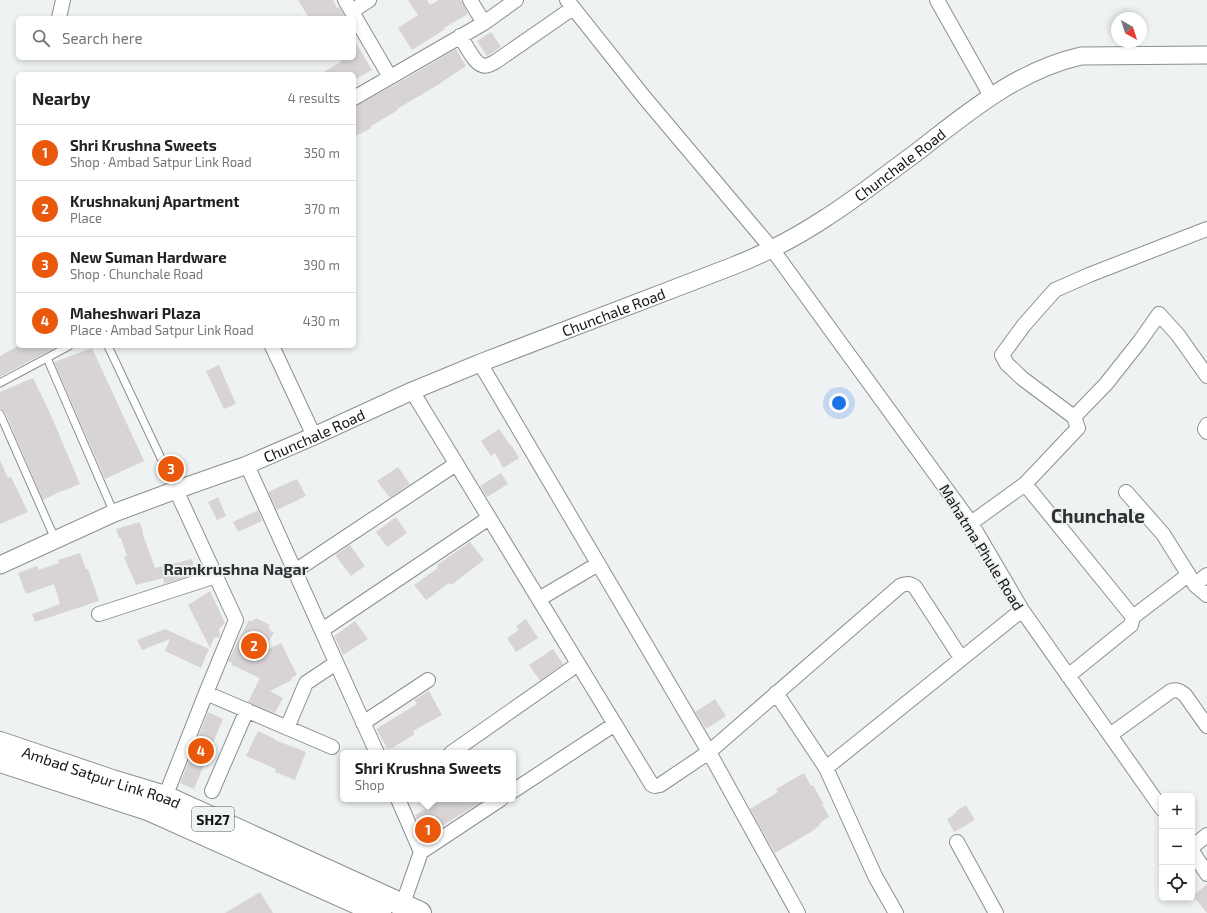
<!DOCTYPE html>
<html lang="en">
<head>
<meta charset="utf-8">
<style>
  :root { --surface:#fff; --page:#f2f2f2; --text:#222; --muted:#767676; --line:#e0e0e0; --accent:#ea580c }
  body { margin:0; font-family:"Exo 2",sans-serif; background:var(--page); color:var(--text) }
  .controls { position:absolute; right:12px; bottom:12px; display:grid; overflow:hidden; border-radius:6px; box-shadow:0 2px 6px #0003 }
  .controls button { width:36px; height:36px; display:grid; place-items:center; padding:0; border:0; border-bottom:1px solid var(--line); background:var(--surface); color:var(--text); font:20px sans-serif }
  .compass { position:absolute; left:1111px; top:12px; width:36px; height:36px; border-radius:50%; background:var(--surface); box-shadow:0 2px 6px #0003; rotate:141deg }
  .you { position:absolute; left:839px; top:403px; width:14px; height:14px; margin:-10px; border:3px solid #fff; border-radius:50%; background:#1a73e8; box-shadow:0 0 0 6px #1a73e833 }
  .badge { display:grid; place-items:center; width:26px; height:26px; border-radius:50%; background:var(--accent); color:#fff; font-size:13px; font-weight:700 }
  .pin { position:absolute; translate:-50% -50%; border:2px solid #fff; box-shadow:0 1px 4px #0006 }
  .popup { position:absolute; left:340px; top:750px; width:176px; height:52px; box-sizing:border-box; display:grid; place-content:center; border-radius:6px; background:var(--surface); filter:drop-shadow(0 1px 3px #0005); font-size:13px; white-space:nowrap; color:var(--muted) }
  .popup b { font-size:15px; color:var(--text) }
  .popup::after { content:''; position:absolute; left:50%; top:100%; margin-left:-8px; border:8px solid transparent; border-top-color:var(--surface) }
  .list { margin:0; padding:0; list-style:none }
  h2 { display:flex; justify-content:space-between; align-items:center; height:52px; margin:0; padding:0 16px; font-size:17px }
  h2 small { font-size:13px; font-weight:400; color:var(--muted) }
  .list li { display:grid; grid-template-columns:26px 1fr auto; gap:12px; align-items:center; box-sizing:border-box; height:56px; padding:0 16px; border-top:1px solid var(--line) }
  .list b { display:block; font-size:15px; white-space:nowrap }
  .list p { margin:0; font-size:13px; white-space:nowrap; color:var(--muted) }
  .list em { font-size:13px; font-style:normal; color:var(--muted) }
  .icon { flex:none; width:22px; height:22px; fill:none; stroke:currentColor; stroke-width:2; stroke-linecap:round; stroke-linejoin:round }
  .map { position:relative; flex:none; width:1207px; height:913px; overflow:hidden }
  .search { position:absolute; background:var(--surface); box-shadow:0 2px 6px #0003; left:16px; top:16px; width:340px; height:44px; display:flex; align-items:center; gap:10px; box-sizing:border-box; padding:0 14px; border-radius:6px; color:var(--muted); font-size:15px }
  .panel { position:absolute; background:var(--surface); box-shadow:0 2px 6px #0003; left:16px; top:72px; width:340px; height:276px; border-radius:6px }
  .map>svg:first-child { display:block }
  .building { fill:#d8d4d5 }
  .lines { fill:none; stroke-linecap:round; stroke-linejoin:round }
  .service-casing { stroke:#8b8f8f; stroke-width:9 }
  .minor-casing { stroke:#8b8f8f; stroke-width:16 }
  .tertiary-casing { stroke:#8b8f8f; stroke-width:19 }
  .primary-casing { stroke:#8b8f8f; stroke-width:24 }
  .service { stroke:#fff; stroke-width:7 }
  .minor { stroke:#fff; stroke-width:14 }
  .tertiary { stroke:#fff; stroke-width:17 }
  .primary { stroke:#fff; stroke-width:22 }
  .labels { text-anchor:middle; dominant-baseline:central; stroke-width:3.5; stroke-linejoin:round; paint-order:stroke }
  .shield { fill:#eef2f3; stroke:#545757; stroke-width:1 }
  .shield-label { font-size:14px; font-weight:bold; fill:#121414 }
  .street-label { font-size:15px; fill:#121414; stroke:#eef2f3 }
  .neighbourhood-label { font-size:16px; font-weight:bold; fill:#303334; stroke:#eef2f3 }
  .district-label { font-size:19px; font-weight:bold; fill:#303334; stroke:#eef2f3 }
</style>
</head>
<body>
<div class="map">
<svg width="1207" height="913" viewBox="0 0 1207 913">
  <rect width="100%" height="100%" fill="#eef2f3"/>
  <path class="building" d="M298,0H333L337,8L339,7L346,18H309Z
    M408,0H427L430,5L439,0H461L468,14L444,28L445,29L412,50L398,28L418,15Z
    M491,32L501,47L487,56L477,41Z
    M354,40L372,70L354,80V74H320L341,62L339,58H354Z
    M456,49L466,66L436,86L397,109L398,110L371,126V128L354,137V106L358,105L412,75Z
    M18,346H58L0,377V356Z
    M92,348L144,461L105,479L54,362Z
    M219,365L236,404L224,409L206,371Z
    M33,378L50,413L80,484L63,491V490L43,500L5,412L0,408V392Z
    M499,429L511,446H512L519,458L503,468L495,453L491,456L481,441Z
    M0,460L8,478L11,477L28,512L0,524Z
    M398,467L410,484L390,498L377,481Z
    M501,473L508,484L487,497L480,486Z
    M297,479L306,496L277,510L268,492Z
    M218,497L226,516L217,520L208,502Z
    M258,510L262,521L238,532L233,522Z
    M396,517L407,533L387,547L376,532Z
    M140,522L143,532H142L155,568L192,559L196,574L164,584L163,578L136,585L124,557L127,556L121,538H119L116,529Z
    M470,542L484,560L451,585L449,583L426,600L414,585L438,568L437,565Z
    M350,545L365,566L351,576L335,555Z
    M80,553L86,569H88L99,601L35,622L32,614L60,604L54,584L26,594L18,573L37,566L39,570L59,563L58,560Z
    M210,591L225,623L219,629L220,637L214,638L210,648L188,605Z
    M256,618L270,625L268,627L270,628L269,630L274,632L264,651L281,643L297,675L291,678L292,680L270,691L283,698L275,713L248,702L260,678L232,665V663L228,661L249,620L252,622L253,619L255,620Z
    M526,619L538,638L516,652L507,638L519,630L516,626Z
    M355,621L368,639L343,655L334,636Z
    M165,629L209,649L201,668L165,651L170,639L142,650L137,640Z
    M553,649L563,664L540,681L529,665Z
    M429,691L442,715L413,731L415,734L410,737L392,748L391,747L388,749L376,729L417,704L414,700Z
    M715,699L726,716L706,729L695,712Z
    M208,712L223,719L194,789L180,783Z
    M258,731L275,739V740L306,752L295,780L275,772L276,769L246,756Z
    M804,773L811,786L813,785L823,803L822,804L829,817L822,821L823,822L819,824L820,825L815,828L816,829L775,853L750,809L778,792L776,789Z
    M442,799H486L427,835L415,815Z
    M966,805L975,820L954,832L947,819L954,815L953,814L957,812L956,811Z
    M1207,884V913L1193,896Z
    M260,892L273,913H225Z"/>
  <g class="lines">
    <g class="service-casing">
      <path id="service" d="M108,346L176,490
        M47,358L114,513
        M0,383L69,346
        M0,414L55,539"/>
    </g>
    <g class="minor-casing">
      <path id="minor" d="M345,0L390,77
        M470,0L484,23
        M567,0L644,97L772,249L971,523L1022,610L1162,809
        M937,0L991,96
        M352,11L369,0
        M59,18L63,0
        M460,36C465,43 474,63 482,65C486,67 491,64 495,62L573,8
        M354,98L484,23L516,0
        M272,346L314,436
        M480,363L709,752L798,913
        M412,391L652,785L655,786L660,785L709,752L900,586C906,583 910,583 915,587L961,658
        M1074,417L1106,384L1140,341L1159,314L1178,335L1207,376
        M1207,425L1205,429L1207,432
        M247,465L377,753
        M1025,484L1133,617
        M1126,492L1163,534L1195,585L1207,595
        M971,523L1025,484L1078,428L1074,417L1023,379L1007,364L1002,355L1024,325L1055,290L1089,275L1207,229
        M295,571L456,464
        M1195,585L1207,575
        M539,599L598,564
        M99,614L216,576
        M322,630L489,518
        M1068,676L1131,625L1133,617L1188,575
        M206,693L332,747
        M776,693L826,768L875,876L896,913
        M363,723L428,680
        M287,728L306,683L336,663
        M1110,735L1171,691C1177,689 1180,691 1185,695L1207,726
        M451,753L578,664
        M826,768L1022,610
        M212,791L247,710
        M513,791L615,724
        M165,797L206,693L236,620L176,490
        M398,799L421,852L400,912
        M957,842L996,913
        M1192,847L1207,835
        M1192,851L1207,874
        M421,852L501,799"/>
    </g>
    <g class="tertiary-casing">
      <g id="tertiary">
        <path id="s1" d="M0,565L114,513L176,490L247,465L314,436L412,391L480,363L733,266C766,253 797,237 827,217C857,198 884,176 913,155C965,115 1015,71 1081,56L1207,55"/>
      </g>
    </g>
    <g class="primary-casing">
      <g id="primary">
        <path id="s2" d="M0,743L112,781L165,797L420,913"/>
        <path d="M0,761L148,809L380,913"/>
      </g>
    </g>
    <use href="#service" class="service"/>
    <use href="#minor" class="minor"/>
    <use href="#tertiary" class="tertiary"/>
    <use href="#primary" class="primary"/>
  </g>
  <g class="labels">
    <rect class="shield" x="192" y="807" width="42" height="24" rx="3"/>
    <g class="shield-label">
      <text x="213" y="819">SH27</text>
    </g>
    <g class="street-label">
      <text stroke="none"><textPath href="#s1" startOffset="988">Chunchale Road</textPath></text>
      <text stroke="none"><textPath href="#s1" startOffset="664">Chunchale Road</textPath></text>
      <text stroke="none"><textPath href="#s1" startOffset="340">Chunchale Road</textPath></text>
      <text transform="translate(982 547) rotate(58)">Mahatma Phule Road</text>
      <text stroke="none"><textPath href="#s2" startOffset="107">Ambad Satpur Link Road</textPath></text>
    </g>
    <g class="neighbourhood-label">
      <text x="236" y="568">Ramkrushna Nagar</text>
    </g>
    <g class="district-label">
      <text x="1098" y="515">Chunchale</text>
    </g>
  </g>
</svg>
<div class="controls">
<button>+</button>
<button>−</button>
<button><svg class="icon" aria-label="locate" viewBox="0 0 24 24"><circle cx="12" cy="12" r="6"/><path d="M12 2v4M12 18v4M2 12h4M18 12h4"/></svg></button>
</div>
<svg class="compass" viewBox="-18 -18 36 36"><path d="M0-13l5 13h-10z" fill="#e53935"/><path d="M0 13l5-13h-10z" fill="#767676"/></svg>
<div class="you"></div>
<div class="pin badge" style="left:428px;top:830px">1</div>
<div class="popup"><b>Shri Krushna Sweets</b>Shop</div>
<div class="pin badge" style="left:254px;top:646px">2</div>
<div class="pin badge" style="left:171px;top:469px">3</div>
<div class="pin badge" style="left:201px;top:751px">4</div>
<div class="search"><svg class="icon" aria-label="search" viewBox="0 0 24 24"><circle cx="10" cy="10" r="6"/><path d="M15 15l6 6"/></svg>Search here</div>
<section class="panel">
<h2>Nearby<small>4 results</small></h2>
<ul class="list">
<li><span class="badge">1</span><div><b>Shri Krushna Sweets</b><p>Shop · Ambad Satpur Link Road</p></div><em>350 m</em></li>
<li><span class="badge">2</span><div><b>Krushnakunj Apartment</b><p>Place</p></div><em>370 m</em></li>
<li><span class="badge">3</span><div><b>New Suman Hardware</b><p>Shop · Chunchale Road</p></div><em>390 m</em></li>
<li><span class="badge">4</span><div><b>Maheshwari Plaza</b><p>Place · Ambad Satpur Link Road</p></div><em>430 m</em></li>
</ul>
</section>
</div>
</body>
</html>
